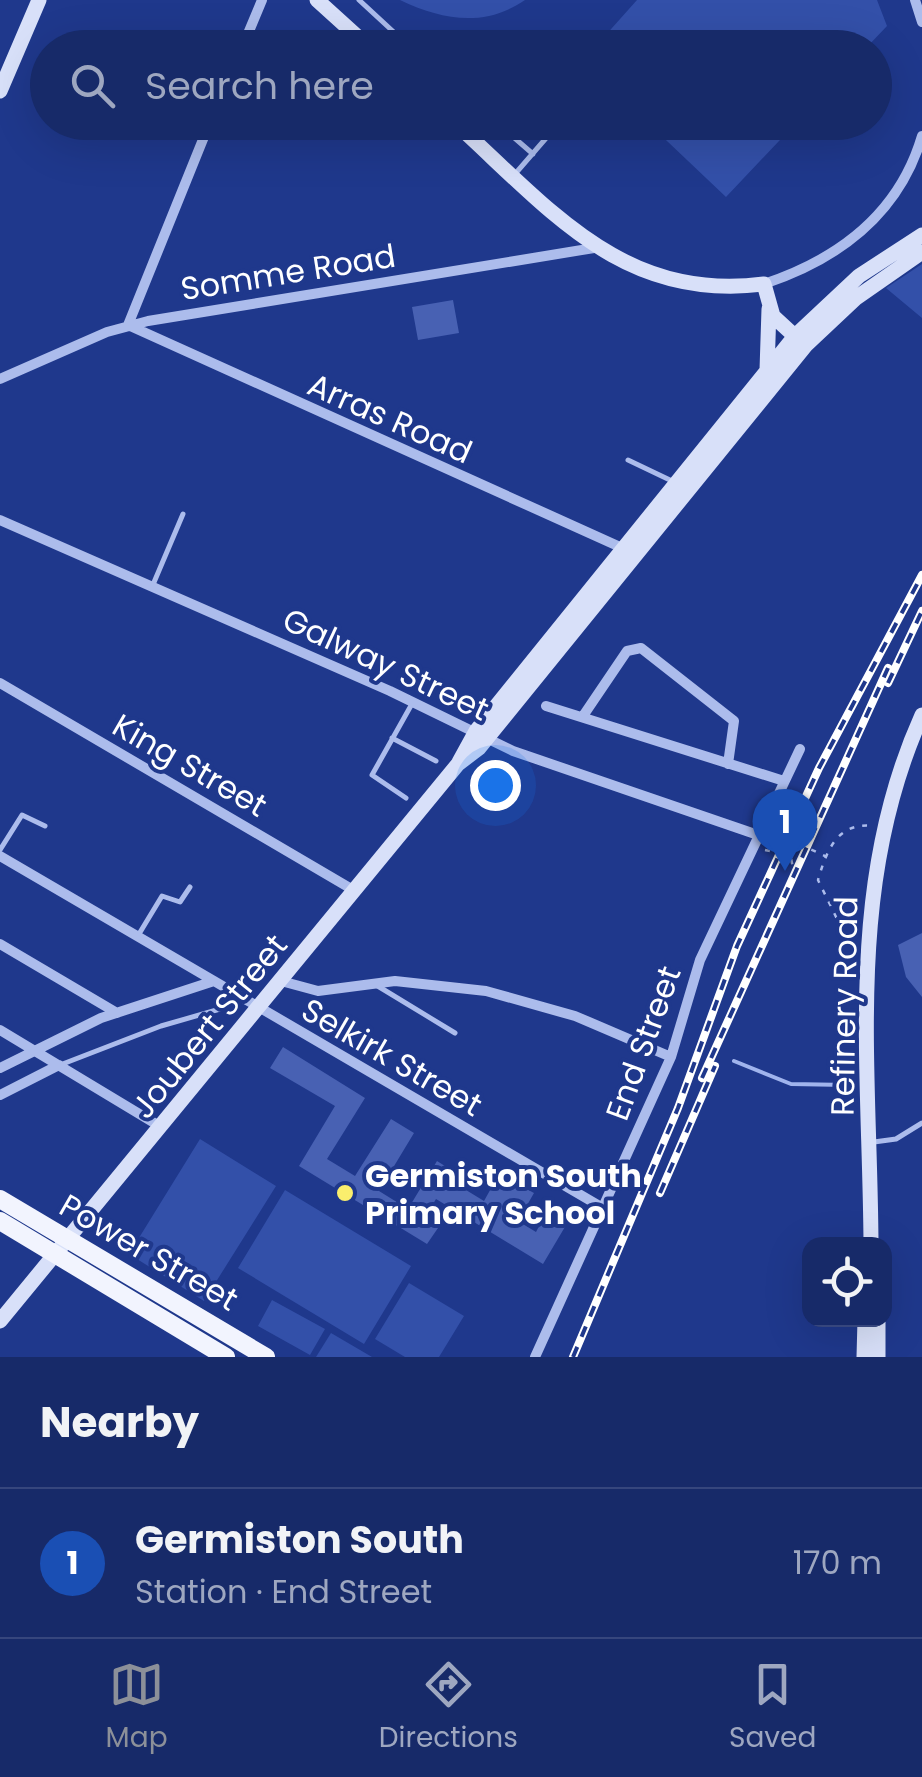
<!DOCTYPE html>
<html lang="en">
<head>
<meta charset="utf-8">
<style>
  :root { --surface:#172a69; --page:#20326f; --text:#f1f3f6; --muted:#9ea7c0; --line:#36467d; --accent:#8c9099 }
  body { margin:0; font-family:Poppins,sans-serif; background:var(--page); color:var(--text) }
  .controls { position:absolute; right:30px; bottom:30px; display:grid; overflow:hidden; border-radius:20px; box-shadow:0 10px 40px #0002 }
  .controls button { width:90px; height:90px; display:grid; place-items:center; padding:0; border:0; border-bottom:2px solid var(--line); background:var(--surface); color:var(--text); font:50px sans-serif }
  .you { position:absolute; left:495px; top:785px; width:35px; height:35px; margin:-25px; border:8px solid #fff; border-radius:50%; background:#1a73e8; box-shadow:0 0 0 15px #1a73e833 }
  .badge { display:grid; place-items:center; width:65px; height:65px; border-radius:50%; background:var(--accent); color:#fff; font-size:32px; font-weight:700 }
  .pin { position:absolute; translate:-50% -82px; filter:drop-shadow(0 2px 5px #0008) }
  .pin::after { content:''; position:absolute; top:52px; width:35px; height:30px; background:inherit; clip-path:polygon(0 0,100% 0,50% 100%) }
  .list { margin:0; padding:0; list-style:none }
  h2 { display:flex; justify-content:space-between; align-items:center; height:130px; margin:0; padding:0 40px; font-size:42px }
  h2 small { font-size:32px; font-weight:400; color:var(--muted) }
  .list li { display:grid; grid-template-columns:65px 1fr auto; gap:30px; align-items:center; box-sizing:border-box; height:150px; padding:0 40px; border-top:2px solid var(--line) }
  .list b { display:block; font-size:38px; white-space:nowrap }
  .list p { margin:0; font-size:32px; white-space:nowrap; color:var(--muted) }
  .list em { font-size:32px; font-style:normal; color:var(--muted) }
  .icon { flex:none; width:55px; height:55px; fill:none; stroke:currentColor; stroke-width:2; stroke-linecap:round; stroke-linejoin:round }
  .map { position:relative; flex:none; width:922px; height:1357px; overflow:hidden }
  .search { position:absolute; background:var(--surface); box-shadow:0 10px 40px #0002; left:30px; right:30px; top:30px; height:110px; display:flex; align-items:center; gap:25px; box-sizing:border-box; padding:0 35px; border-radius:55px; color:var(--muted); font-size:38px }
  .sheet { height:280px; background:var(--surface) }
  nav { display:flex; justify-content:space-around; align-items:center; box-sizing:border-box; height:140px; border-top:2px solid var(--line); background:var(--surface); font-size:28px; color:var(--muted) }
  nav a { display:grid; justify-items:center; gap:5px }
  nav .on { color:var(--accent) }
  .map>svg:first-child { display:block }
  .green { fill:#3350a9 }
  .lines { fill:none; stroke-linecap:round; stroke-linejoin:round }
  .stream { stroke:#a0b4ed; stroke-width:4 }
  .building { fill:#4861b3 }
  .path { stroke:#acbcec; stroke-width:2.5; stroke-dasharray:5 8; stroke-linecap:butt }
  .service { stroke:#acbcec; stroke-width:5 }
  .minor { stroke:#acbcec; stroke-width:10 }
  .secondary { stroke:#d8e0f9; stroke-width:15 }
  .primary { stroke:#f2f4fe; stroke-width:18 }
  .rail-casing { stroke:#fff; stroke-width:8 }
  .rail { stroke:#1f388c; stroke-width:4; stroke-dasharray:11; stroke-linecap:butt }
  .path-bridge { stroke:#acbcec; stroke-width:2.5; stroke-dasharray:5 8; stroke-linecap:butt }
  .poi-dot { fill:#faee6d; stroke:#1f388c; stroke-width:4 }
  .labels { text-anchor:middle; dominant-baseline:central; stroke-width:8; stroke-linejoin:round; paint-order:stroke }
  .street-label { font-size:32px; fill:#fff; stroke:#1f388c }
  .poi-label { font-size:32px; font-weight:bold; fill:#fff; stroke:#1f388c; text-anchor:start }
</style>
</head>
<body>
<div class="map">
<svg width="922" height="1357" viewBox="0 0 922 1357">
  <rect width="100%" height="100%" fill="#1f388c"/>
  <path class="green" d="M400,0H525C484,28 442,20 400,0Z
    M637,0H877L887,26L867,47H595Z
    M648,123H796L726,197Z
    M922,264V318L886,288Z
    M200,1139L276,1186L204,1301L129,1254Z
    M285,1190L411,1266L364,1344L238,1268Z
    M409,1283L464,1316L439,1357H405L375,1339Z
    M272,1300L325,1329L310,1355L258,1326Z
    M331,1333L372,1357H316Z"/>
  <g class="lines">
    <path class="stream" d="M734,1061L791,1084L847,1085"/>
  </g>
  <path class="building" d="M453,300L459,333L418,340L412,307Z
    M922,933V997L906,977L898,945Z
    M283,1047L365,1098L327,1159L355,1176L391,1119L414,1133L379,1191L408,1209L437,1161L453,1171L448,1179L484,1201L499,1174L534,1193L518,1221L536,1232L551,1203L572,1215L543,1264L436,1199L424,1219L438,1228L427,1244L299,1166L335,1106L270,1068Z"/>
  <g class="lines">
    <path class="path" d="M765,850L770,851L776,833
      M791,858L805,824
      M780,862L791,858L793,868
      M857,932L839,923L818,880C827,849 838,822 873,826"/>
    <path class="service" d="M359,0L411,48
      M582,48L583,47
      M496,122L533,154
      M515,174L560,122
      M628,460L672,481
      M152,587L183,514
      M392,738L436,761
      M406,798L372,775L413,702
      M0,850L22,815L45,826
      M139,934L162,896L180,902L190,887
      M376,985L455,1033
      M60,1065L161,1026L227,1007
      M874,1142L896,1139L922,1123"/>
    <path class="minor" d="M915,0L922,22
      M242,48L262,0
      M210,122L128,325L629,551
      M764,284C839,259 899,214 922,136
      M0,379L107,332L148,321L594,248
      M0,520L390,691L513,751L758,835
      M0,683L355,891
      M546,706L784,781
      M583,716L627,651L641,648L734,721L728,764
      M0,856L603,1208
      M0,944L117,1013
      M281,981L318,991L395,981L486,991L575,1016L671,1057
      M0,1030L161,1127
      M0,1068L101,1018L214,981
      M0,1095L59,1065
      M535,1357L671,1057L700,960L800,749"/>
    <path class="secondary" d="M317,0L370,48
      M0,91L39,0
      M454,122C550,209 622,302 764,284L773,316L799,340
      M767,370L769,309
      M459,762L476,731L795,336L859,276L922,235
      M871,1244C870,1062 845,886 922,715
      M878,1320V1357
      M0,1321L458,764L479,748L806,345L856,298L922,252
      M864,1357L865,1320"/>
    <path class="primary" d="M0,1199L266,1357
      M0,1221L226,1357"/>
    <g class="rail-casing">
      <path id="rail" d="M888,683L922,611
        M702,1078L888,668
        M660,1193L715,1066
        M573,1357L678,1108L737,946L819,768L922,575"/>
    </g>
    <use href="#rail" class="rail"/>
    <path class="path-bridge" d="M776,833L827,857"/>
  </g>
  <circle class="poi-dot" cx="345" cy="1193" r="10"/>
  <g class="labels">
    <g class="street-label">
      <text transform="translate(288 272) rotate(-9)">Somme Road</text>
      <text transform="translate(390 418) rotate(24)">Arras Road</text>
      <text transform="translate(386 664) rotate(25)">Galway Street</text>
      <text transform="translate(190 765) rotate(30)">King Street</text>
      <text transform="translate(844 1006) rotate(-89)">Refinery Road</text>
      <text transform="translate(209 1026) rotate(-51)">Joubert Street</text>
      <text transform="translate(643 1043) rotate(-70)">End Street</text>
      <text transform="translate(392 1057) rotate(30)">Selkirk Street</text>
      <text transform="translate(149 1252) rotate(30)">Power Street</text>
    </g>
    <g class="poi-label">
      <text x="365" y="1175">Germiston South<tspan x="365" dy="37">Primary School</tspan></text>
    </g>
  </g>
</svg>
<div class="controls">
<button><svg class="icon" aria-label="locate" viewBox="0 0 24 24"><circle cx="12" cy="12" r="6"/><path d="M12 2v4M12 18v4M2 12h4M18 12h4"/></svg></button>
</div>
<div class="you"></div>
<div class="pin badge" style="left:785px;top:871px;background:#1a4fb4">1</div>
<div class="search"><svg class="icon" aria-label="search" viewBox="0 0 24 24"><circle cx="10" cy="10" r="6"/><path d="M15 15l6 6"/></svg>Search here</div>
</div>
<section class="sheet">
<h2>Nearby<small></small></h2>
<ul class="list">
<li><span class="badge" style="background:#1a4fb4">1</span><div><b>Germiston South</b><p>Station · End Street</p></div><em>170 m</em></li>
</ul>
</section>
<nav>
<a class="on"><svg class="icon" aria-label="map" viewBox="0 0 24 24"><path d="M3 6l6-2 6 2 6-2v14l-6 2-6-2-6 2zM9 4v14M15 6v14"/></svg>Map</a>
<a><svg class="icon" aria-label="directions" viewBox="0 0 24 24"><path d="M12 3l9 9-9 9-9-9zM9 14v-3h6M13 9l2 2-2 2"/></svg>Directions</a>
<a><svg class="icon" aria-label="saved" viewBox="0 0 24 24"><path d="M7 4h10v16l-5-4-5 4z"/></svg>Saved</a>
</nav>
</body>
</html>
